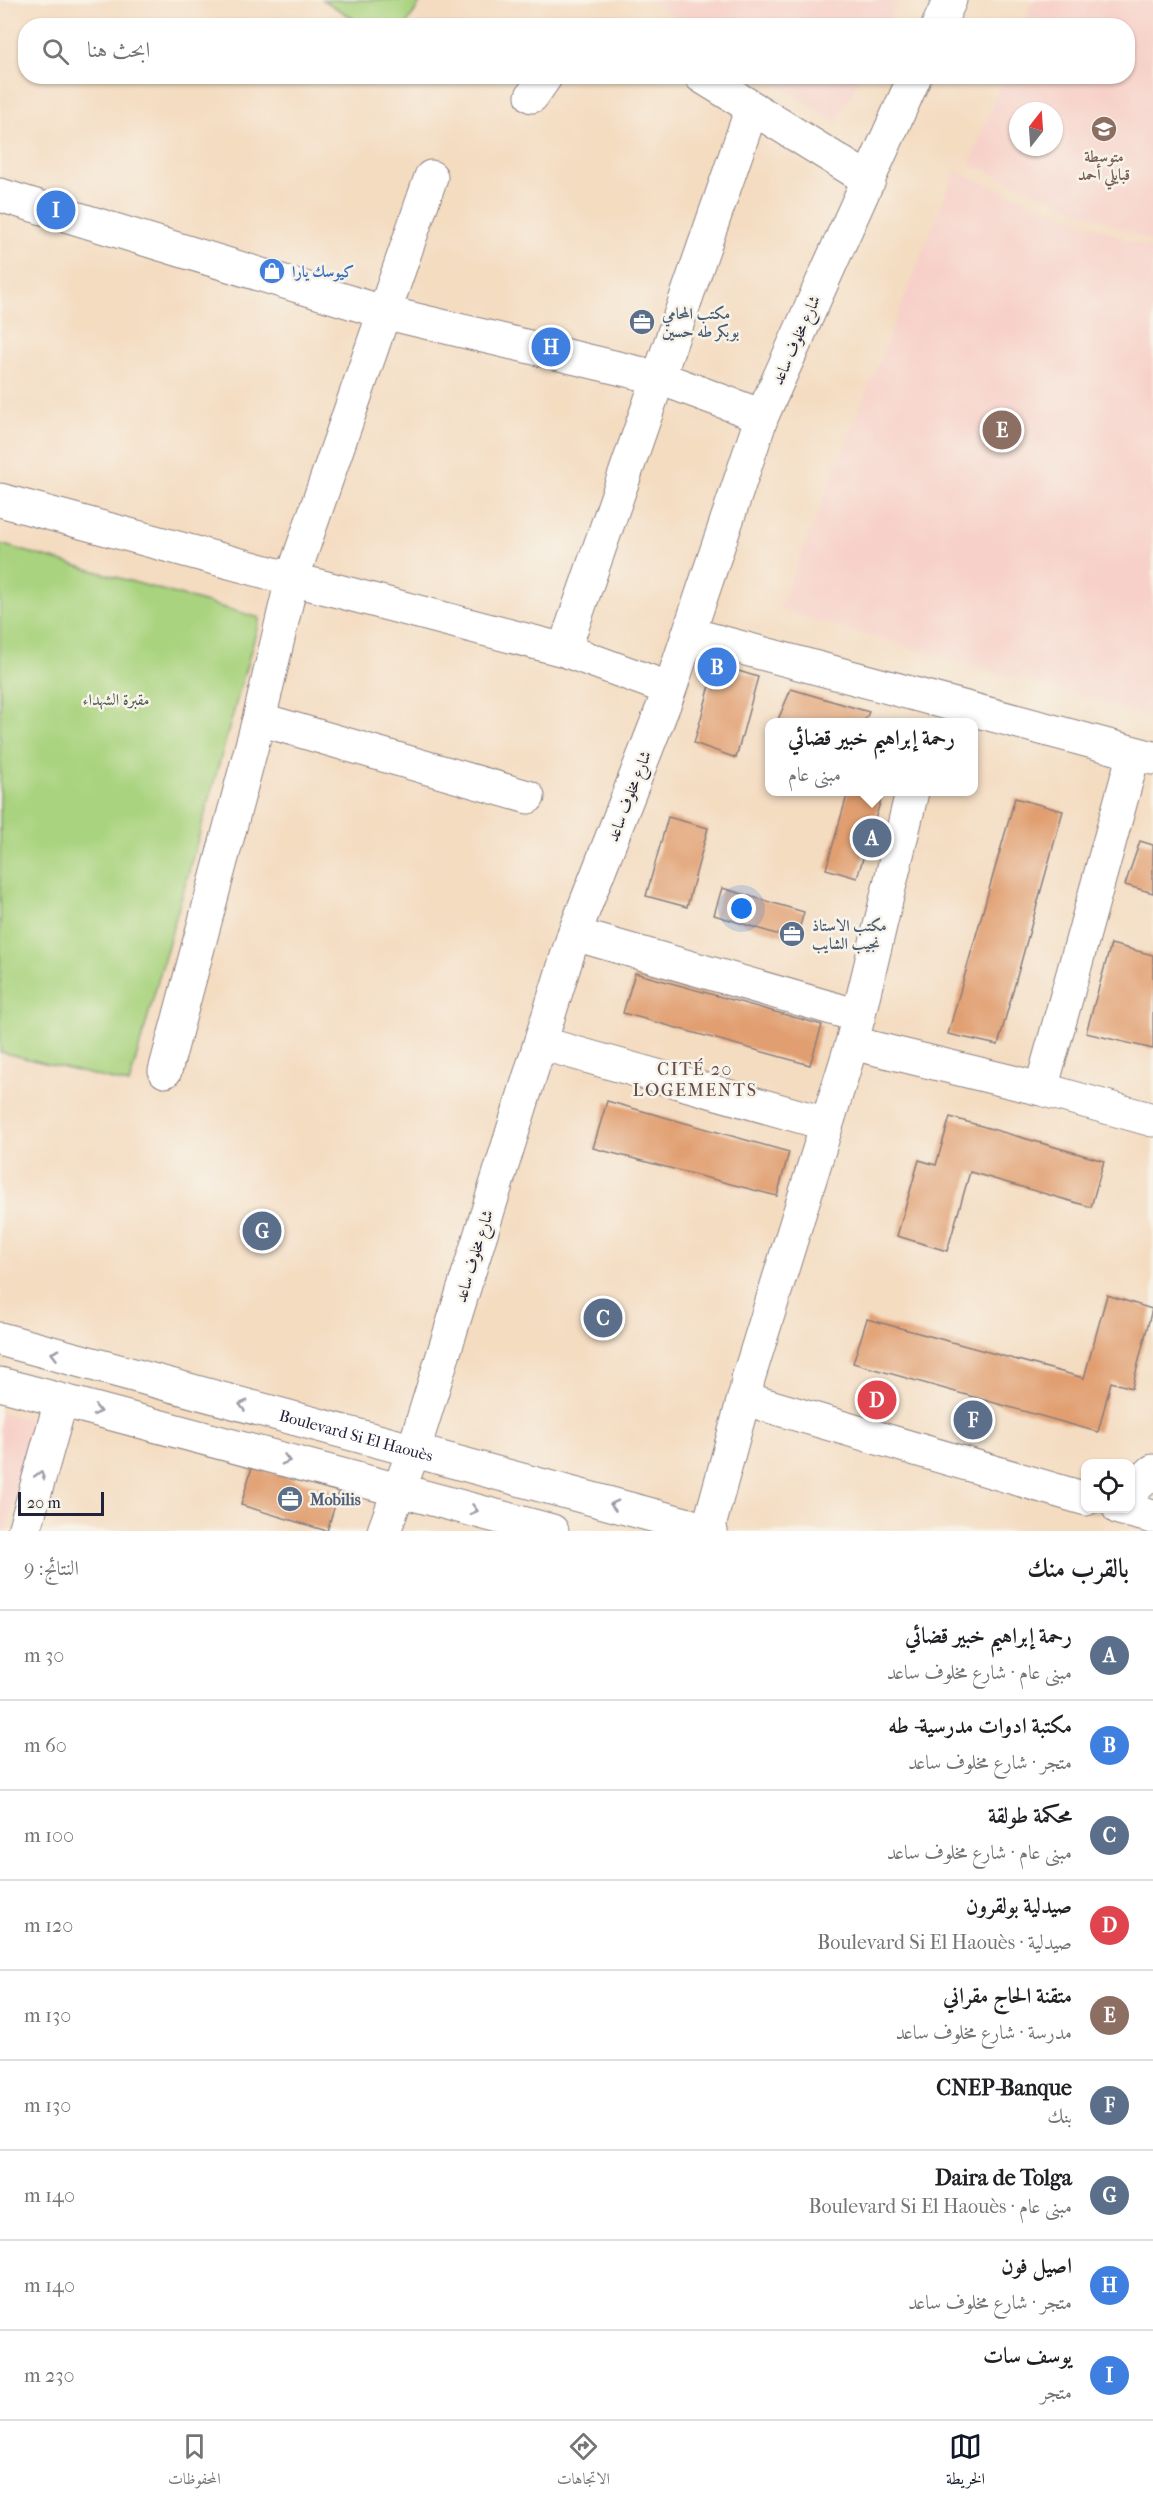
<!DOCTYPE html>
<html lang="ar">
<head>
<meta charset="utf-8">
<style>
  :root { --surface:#fff; --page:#f6f6f6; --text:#202124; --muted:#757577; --line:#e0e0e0; --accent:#111827 }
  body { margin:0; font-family:"IM FELL French Canon",Amiri,serif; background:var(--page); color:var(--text); direction:rtl }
  .controls { position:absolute; right:18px; bottom:18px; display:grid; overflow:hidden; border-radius:12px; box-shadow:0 2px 4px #0004 }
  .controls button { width:54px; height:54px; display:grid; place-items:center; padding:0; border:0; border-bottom:2px solid var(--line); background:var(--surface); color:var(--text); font:30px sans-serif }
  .compass { position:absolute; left:1009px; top:102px; width:54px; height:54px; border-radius:50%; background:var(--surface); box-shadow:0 2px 4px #0004; rotate:17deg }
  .scale { position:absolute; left:18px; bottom:15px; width:86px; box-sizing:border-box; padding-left:6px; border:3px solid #22223b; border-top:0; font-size:16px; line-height:21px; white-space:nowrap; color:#22223b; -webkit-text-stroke:4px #f7f3e8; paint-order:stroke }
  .you { position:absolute; left:742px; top:909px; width:21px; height:21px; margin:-15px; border:4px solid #fff; border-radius:50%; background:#1a73e8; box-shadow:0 0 0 9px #1a73e833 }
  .badge { display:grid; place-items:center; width:39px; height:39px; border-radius:50%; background:var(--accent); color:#fff; font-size:20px; font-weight:700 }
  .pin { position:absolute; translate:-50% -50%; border:3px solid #fff; box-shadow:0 2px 6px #0006 }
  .popup { position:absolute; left:765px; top:718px; width:213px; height:78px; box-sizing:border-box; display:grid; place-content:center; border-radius:12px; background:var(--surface); filter:drop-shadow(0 2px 4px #0005); font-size:20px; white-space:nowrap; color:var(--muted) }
  .popup b { font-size:22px; color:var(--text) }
  .popup::after { content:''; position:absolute; left:50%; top:100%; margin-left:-12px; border:12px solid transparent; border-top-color:var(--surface) }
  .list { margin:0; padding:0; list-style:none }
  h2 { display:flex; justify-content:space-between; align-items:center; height:78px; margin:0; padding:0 24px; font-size:26px }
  h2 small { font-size:20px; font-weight:400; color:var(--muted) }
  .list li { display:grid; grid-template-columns:39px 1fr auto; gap:18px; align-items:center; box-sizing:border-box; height:90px; padding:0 24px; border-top:2px solid var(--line) }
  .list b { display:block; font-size:22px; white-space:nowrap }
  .list p { margin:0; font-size:20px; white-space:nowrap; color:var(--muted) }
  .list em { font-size:20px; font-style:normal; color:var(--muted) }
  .icon { flex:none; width:33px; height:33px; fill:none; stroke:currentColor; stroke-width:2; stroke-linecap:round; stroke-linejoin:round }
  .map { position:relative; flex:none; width:1153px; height:1531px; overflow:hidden; direction:ltr }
  .search { position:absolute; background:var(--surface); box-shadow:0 2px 4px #0004; left:18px; right:18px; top:18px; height:66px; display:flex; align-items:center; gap:15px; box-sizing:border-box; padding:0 21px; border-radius:24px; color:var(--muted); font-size:22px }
  .sheet { height:888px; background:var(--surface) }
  nav { display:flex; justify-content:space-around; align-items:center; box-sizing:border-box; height:84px; border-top:2px solid var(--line); background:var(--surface); font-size:16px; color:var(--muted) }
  nav a { display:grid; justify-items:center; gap:3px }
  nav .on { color:var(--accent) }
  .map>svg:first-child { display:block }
  .built { fill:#f7d1c9; fill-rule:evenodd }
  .green { fill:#a9d37e; stroke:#667a5c; stroke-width:1.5 }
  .building { fill:#e19e6f }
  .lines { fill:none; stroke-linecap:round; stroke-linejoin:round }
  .minor-casing { stroke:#8b7f7e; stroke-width:35 }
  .major-casing { stroke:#8b7f7e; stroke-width:35 }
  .minor { stroke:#fff; stroke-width:33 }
  .major { stroke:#fff; stroke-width:33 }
  .oneway { stroke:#9c9ca7 }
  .labels { text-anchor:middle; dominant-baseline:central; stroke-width:5; stroke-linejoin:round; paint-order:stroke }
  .education-label { font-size:16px; font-weight:bold; fill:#785e54; stroke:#f7f3e8 }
  .shop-label { font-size:16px; font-weight:bold; fill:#366cbe; stroke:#f7f3e8; text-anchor:start }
  .service-label { font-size:16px; font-weight:bold; fill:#4e5e75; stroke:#f7f3e8; text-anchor:start }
  .street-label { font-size:16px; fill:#22223b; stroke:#f7f3e8 }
  .park-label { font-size:16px; fill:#4a574f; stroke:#f7f3e8 }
  .neighbourhood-label { font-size:18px; letter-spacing:1.5px; fill:#654d4d; stroke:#f7f3e8 }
</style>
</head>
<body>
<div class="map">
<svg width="1153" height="1531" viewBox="0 0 1153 1531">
  <rect width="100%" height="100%" fill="#f7f3e8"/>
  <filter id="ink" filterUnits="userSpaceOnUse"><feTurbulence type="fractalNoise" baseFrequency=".0167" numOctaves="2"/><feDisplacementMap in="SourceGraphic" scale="12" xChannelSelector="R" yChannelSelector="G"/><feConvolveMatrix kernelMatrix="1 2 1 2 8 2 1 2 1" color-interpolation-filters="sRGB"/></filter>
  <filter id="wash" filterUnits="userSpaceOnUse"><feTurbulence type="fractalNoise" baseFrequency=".008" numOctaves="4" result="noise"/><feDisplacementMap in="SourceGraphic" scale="24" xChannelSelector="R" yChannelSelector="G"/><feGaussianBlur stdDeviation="1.35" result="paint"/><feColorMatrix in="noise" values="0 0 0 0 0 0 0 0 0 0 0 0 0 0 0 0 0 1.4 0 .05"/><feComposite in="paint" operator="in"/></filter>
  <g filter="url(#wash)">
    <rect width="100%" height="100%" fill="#f4dcc1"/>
    <path class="built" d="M650,0H898L886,25L689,26Z
      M1033,0H1153V242L970,164L1003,77L1128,76V26L1023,25ZM1018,111H1054V147H1018Z
      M766,77H860L837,123Z
      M955,171L1153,250V717L779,610Z
      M0,1412L38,1422L5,1531H0Z"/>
    <path class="green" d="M323,0H422L406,25H364Z
      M0,544L260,618L129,1084L0,1052Z"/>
    <g id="blocks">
      <path class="building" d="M716,664L758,677L736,758L694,743Z
        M791,689L869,712L864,722H777Z
        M848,792L883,793L857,878L826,869Z
        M1015,798L1063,811L998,1045L948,1034Z
        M668,817L708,828L687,907L646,896Z
        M1140,841L1153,845V893L1125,885Z
        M722,888L804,912L796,940L714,915Z
        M1111,944L1153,955V1049L1086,1033Z
        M635,973L822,1025L810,1065L623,1013Z
        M607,1101L789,1152L777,1196L593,1148Z
        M950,1117L1104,1161L1091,1207L970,1172L947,1251L897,1236L919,1160L936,1165Z
        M1107,1295L1152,1309L1132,1388L1111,1382L1098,1432L853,1363L867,1319L1084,1378Z
        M252,1467L339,1492L327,1531L241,1505Z"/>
    </g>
  </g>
  <g filter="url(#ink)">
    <use href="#blocks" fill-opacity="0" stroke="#8b7f7e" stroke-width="1.5"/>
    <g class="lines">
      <g class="minor-casing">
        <path id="minor" d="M938,26L950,0
          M701,76L869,180
          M532,96L546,76
          M431,177L292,579L564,650L670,689
          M0,195L383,312L660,378L762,416
          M0,500L292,579L259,719L165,1071
          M690,634L1153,758
          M564,650L752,108
          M259,719L528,797
          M912,792L852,1043L748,1379L745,1399L1086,1499
          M574,934L859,1016
          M540,1043L827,1124
          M852,1043L1041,1089L1153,1120
          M1041,1089L1134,753
          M1130,1492L1153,1471
          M1119,1508L1153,1517
          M708,1530L745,1394
          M24,1531L61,1401
          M384,1531L413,1452L574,934L670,689L762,416L915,76"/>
      </g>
      <g class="major-casing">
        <g id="major">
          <path id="s1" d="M0,1339L711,1531"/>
          <path d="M0,1384L552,1531"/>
        </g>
      </g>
      <use href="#minor" class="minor"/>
      <use href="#major" class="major"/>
    </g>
    <defs><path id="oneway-chevron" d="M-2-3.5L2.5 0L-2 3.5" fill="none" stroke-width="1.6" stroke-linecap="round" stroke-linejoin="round" transform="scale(1.5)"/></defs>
    <g class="oneway">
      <use href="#oneway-chevron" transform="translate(55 1354) rotate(-165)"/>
      <use href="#oneway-chevron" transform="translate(243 1405) rotate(-165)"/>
      <use href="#oneway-chevron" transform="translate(97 1411) rotate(14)"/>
      <use href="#oneway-chevron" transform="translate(286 1460) rotate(15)"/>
      <use href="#oneway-chevron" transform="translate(40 1475) rotate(-74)"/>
      <use href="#oneway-chevron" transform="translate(614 1505) rotate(-165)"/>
      <use href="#oneway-chevron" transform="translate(474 1510) rotate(15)"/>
    </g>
  </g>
  <defs>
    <g id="school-disc" transform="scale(1.35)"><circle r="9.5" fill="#8d6e63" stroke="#f7f3e8"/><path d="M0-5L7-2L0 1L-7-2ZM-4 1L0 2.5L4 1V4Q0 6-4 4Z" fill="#fff"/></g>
    <g id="shop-disc" transform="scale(1.35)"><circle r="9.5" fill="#3f7fe0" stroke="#f7f3e8"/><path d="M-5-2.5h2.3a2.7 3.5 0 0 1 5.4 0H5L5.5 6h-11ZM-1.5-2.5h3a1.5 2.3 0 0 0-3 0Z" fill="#fff"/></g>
    <g id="office-disc" transform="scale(1.35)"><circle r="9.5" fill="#5c6f8a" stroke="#f7f3e8"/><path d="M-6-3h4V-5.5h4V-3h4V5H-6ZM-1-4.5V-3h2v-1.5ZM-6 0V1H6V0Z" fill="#fff"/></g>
  </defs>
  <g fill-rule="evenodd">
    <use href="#school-disc" x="1104" y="129"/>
    <use href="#shop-disc" x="272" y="271"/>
    <use href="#office-disc" x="642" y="322"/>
    <use href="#office-disc" x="792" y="934"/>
    <use href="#office-disc" x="290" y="1499"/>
  </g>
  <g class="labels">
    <g class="education-label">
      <text x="1104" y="156">متوسطة<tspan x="1104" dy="18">قبايلي أحمد</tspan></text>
    </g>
    <g class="shop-label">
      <text x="292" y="271">كيوسك يارا</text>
    </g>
    <g class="service-label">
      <text x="662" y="313">مكتب المحامي<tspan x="662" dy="18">بوبكر طه حسين</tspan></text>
      <text x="812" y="925">مكتب الاستاذ<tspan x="812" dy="18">نجيب الشايب</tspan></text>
      <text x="310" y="1499">Mobilis</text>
    </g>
    <g class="street-label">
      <text transform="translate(796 340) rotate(-66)">شارع مخلوف ساعد</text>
      <text transform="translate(629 796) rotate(-69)">شارع مخلوف ساعد</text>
      <text transform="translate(474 1256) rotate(-73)">شارع مخلوف ساعد</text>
      <text stroke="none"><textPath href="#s1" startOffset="369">Boulevard Si El Haouès</textPath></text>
    </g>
    <g class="park-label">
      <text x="116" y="699">مقبرة الشهداء</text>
    </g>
    <g class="neighbourhood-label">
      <text x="695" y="1069">CITÉ 20<tspan x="695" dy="21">LOGEMENTS</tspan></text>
    </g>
  </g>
</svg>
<div class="controls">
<button><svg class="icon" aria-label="locate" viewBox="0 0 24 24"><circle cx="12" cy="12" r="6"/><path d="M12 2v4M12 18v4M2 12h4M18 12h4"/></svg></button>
</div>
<svg class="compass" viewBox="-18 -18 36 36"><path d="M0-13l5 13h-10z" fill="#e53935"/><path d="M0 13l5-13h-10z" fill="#757577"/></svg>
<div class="scale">20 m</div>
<div class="you"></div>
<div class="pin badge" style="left:872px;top:838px;background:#5c6f8a">A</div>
<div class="popup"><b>رحمة إبراهيم خبير قضائي</b>مبنى عام</div>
<div class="pin badge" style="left:717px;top:667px;background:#3f7fe0">B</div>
<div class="pin badge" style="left:603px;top:1318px;background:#5c6f8a">C</div>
<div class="pin badge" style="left:877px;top:1400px;background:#e0444e">D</div>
<div class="pin badge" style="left:1002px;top:430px;background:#8d6e63">E</div>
<div class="pin badge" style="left:973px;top:1420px;background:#5c6f8a">F</div>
<div class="pin badge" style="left:262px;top:1231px;background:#5c6f8a">G</div>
<div class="pin badge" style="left:551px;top:347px;background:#3f7fe0">H</div>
<div class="pin badge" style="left:56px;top:210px;background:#3f7fe0">I</div>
<div class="search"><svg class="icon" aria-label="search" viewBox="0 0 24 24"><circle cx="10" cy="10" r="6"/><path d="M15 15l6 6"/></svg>ابحث هنا</div>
</div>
<section class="sheet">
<h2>بالقرب منك<small>النتائج: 9</small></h2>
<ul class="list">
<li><span class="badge" style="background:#5c6f8a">A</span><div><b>رحمة إبراهيم خبير قضائي</b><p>مبنى عام · شارع مخلوف ساعد</p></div><em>30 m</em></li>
<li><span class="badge" style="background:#3f7fe0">B</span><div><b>مكتبة ادوات مدرسية- طه</b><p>متجر · شارع مخلوف ساعد</p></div><em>60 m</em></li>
<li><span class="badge" style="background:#5c6f8a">C</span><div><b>محكمة طولقة</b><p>مبنى عام · شارع مخلوف ساعد</p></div><em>100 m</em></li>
<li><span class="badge" style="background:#e0444e">D</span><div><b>صيدلية بولقرون</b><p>صيدلية · Boulevard Si El Haouès</p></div><em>120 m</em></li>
<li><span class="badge" style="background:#8d6e63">E</span><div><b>متقنة الحاج مقراني</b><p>مدرسة · شارع مخلوف ساعد</p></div><em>130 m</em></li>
<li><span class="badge" style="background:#5c6f8a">F</span><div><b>CNEP-Banque</b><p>بنك</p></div><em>130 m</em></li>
<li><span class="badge" style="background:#5c6f8a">G</span><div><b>Daira de Tolga</b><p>مبنى عام · Boulevard Si El Haouès</p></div><em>140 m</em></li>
<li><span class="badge" style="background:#3f7fe0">H</span><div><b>اصيل فون</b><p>متجر · شارع مخلوف ساعد</p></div><em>140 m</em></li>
<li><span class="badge" style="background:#3f7fe0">I</span><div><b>يوسف سات</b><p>متجر</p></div><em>230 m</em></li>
</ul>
</section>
<nav>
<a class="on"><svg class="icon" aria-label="map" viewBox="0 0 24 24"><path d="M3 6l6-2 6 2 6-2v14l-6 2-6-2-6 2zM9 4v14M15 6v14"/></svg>الخريطة</a>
<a><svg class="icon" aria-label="directions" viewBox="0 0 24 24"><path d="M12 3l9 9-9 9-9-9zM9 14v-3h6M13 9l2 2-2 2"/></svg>الاتجاهات</a>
<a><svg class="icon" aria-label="saved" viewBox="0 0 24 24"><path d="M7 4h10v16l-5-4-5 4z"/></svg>المحفوظات</a>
</nav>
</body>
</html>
